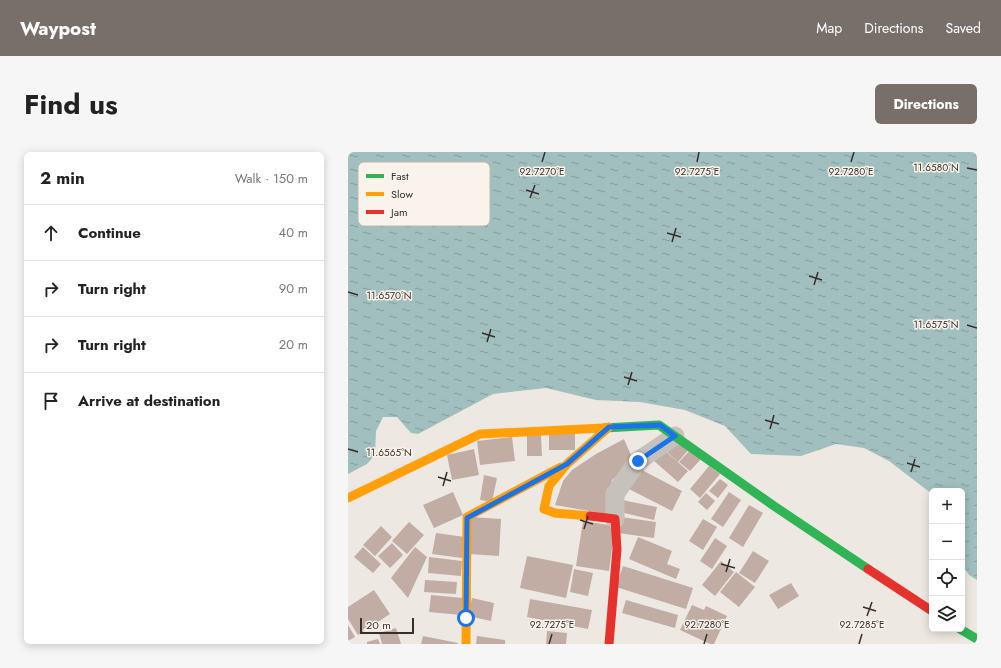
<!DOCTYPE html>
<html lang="en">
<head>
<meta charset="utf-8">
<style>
  :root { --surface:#fff; --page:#f6f6f6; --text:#222; --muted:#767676; --line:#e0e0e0; --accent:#786f6a }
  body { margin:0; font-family:Jost,sans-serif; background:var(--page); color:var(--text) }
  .controls { position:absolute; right:12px; bottom:12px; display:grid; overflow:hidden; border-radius:6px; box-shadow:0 2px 10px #0003 }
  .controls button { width:36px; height:36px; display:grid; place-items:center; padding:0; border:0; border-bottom:1px solid var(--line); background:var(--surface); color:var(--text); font:20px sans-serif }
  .scale { position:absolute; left:12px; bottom:10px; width:54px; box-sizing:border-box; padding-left:4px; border:2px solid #382e2a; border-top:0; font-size:11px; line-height:14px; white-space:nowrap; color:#382e2a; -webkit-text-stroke:3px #faf3eb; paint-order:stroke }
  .stop { position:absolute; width:12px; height:12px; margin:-9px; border:3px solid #1a73e8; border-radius:50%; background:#fff }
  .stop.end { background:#1a73e8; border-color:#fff; box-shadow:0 1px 4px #0008 }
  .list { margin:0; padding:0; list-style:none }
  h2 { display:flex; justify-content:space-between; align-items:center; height:52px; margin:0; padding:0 16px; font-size:17px }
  h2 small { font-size:13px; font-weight:400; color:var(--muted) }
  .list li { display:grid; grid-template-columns:26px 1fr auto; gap:12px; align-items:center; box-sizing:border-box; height:56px; padding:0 16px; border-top:1px solid var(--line) }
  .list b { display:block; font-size:15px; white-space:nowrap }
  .list em { font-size:13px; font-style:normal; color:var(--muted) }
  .icon { flex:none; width:22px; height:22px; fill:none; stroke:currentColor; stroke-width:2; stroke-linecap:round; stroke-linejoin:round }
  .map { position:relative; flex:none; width:629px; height:492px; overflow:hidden; border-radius:6px }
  header { display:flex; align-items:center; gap:24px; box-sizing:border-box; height:56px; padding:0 20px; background:var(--accent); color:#fff }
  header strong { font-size:19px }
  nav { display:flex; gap:22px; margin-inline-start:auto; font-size:14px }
  .intro { display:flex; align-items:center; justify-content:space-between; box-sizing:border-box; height:96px; padding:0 24px }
  h1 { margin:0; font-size:28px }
  .button { padding:10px 18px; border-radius:6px; background:var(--accent); color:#fff; font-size:14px; font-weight:700 }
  main { display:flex; gap:24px; padding:0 24px }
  aside { flex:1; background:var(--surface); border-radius:6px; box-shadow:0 2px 10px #0003 }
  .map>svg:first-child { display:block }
  .water { fill:url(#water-ripples) }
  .building { fill:#c1ada4 }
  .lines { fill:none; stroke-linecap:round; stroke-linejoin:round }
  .street { stroke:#c7c1bc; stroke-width:19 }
  .fast { stroke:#30b455; stroke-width:9 }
  .slow { stroke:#ff9f0a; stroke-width:9 }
  .jam { stroke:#e5322d; stroke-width:9 }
  .route { stroke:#1a73e8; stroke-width:5 }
  .ticks { fill:none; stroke:#382e2a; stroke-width:1.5 }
  .key { fill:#faf3eb; stroke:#c0b8b1; stroke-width:1 }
  .key-label { font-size:11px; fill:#382e2a }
  .ticks-label { font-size:10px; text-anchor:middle; fill:#382e2a; stroke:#faf3eb; stroke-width:3; stroke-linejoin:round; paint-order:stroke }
</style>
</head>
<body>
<header>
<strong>Waypost</strong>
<nav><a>Map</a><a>Directions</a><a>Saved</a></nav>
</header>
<div class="intro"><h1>Find us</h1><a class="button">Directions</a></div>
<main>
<aside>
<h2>2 min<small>Walk · 150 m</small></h2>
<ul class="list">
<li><svg class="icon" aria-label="ahead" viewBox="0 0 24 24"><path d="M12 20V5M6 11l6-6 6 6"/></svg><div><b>Continue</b></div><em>40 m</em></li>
<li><svg class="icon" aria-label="right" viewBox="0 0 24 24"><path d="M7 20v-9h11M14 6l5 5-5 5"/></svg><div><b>Turn right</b></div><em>90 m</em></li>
<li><svg class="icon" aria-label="right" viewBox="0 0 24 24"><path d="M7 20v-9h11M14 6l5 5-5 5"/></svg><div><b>Turn right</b></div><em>20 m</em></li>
<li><svg class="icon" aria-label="arrive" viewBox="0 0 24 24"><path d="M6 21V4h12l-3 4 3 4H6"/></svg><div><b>Arrive at destination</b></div></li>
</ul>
</aside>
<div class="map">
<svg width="629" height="492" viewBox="0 0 629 492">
  <defs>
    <pattern id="water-ripples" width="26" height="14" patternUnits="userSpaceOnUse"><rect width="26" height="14" fill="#a0bfbe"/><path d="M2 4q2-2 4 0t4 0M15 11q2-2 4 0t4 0" fill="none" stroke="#839c9b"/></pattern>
  </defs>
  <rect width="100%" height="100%" fill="#eee8e2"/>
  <path class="water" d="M0,0H629V428L621,423L614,412V339H584V342L541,309L516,296L488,292L453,304L403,302L377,274L337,258L292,250L248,248L198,236L145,242L70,282L63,281L49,265H35L28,279L27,303L19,312L0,322Z"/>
  <path class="building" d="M201,282H227V298H201Z
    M193,283L194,304H179V284Z
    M164,285L167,309L132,313L129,289Z
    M327,285L341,297L330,310L316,297Z
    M276,287L286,310L264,328L258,362L207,353L215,329L224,318L248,302Z
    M126,297L131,323L104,328L99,303Z
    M315,297L340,319L330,330L305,308Z
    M343,297L354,306L342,319L331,310Z
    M361,314L372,322L352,346L342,337Z
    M290,316L334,339L324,359L279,336Z
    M136,323L149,326L144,350L132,348Z
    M372,327L380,333L370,346L361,339Z
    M105,340L115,363L86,376L75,353Z
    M381,340L393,348L375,375L363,367Z
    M358,341L367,349L359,358L350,350Z
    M274,348L309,355L306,368L272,360Z
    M401,353L415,361L395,395L381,386Z
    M123,365L153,367L151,404L121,402Z
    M273,365L308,370L306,386L270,381Z
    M355,367L369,375L355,398L341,389Z
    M235,369L267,374L261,419L228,414Z
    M61,370L76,383L59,402L44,389Z
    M33,374L44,385L27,404L15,393Z
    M88,381L117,385L114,406L84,402Z
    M290,385L324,399L319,412L332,417L328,427L281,407Z
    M367,386L379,394L364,417L352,409Z
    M44,391L55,403L42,416L30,404Z
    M15,395L33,412L25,421L6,405Z
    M67,395L79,405L60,446L43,426Z
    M405,399L421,409L407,431L391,421Z
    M179,404L225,413L218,446L172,436Z
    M81,405L114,409L113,424L80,421Z
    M373,409L386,420L367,444L354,433Z
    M275,414L345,436L338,457L268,435Z
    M226,417L245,421L240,444L222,440Z
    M388,420L407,435L391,455L372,440Z
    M77,428L109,430L108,442L76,440Z
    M443,431L451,444L430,457L421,443Z
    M26,438L42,462L10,483L0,467V455Z
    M83,443L115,446L113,463L81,460Z
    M124,446L146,451L143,469L120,464Z
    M182,447L244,458L240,477L179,465Z
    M278,448L330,463L327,476L274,461Z
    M344,453L356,458L358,454L379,464L366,492H362L332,478Z
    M0,473L7,485L0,489Z
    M48,476L53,492H34L31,481Z
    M199,479L219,481L218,492H198Z
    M75,484L110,491V492H73Z
    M129,484L157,488V492H128Z
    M30,487L32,492H19V490Z"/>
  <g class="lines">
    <path class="street" d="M267,367V342L290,309L327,284"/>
    <path class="fast" d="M256,276L311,273L426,354L520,417
      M612,477L629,487"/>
    <path class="slow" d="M0,346L132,282L256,276
      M242,364L207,361L196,357L201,334L219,312L261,275
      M118,492L119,365L213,315"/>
    <path class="jam" d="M242,364L267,367L269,397L261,492
      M520,417L584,459"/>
  </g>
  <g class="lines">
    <path class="route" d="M118,466L119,366L219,312L261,275L312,273L327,284L290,309"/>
  </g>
  <path class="ticks" d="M194,10L197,0M349,10L351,0M503,10L506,0M619,16L629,18M178,38L191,42M182,46L187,33M319,81L333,85M324,90L328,76M461,124L474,128M466,133L470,120M0,140L10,143M619,173L629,176M134,181L147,185M139,190L143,177M276,225L289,229M280,233L284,220M417,268L431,272M422,277L426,263M0,297L10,300M559,311L572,315M563,320L567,307M90,325L103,329M95,334L99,320M232,368L245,372M236,377L240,364M373,412L387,416M378,420L382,407M515,455L528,459M519,464L524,450M201,492L204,482M356,492L359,482M511,492L514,482"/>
  <rect x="10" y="10" width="132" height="64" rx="6" class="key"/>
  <rect x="18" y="22" width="18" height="4" fill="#30b455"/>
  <rect x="18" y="40" width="18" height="4" fill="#ff9f0a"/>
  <rect x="18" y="58" width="18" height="4" fill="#e5322d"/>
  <g class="key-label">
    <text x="43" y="28">Fast</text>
    <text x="43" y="46">Slow</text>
    <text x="43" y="64">Jam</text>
  </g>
  <g class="ticks-label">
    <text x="588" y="19">11.6580°N</text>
    <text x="194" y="23">92.7270°E</text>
    <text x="349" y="23">92.7275°E</text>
    <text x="503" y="23">92.7280°E</text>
    <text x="41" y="147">11.6570°N</text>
    <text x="588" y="176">11.6575°N</text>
    <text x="41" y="304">11.6565°N</text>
    <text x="204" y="476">92.7275°E</text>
    <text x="359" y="476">92.7280°E</text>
    <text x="514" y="476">92.7285°E</text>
  </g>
</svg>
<div class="controls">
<button>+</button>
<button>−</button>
<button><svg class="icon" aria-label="locate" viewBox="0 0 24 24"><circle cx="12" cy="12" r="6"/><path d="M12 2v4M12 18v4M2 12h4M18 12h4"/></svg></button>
<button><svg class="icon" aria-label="layers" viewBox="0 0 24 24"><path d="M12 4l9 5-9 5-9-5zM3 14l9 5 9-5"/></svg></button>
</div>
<div class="scale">20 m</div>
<div class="stop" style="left:118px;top:466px"></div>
<div class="stop end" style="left:290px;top:309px"></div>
</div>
</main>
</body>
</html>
